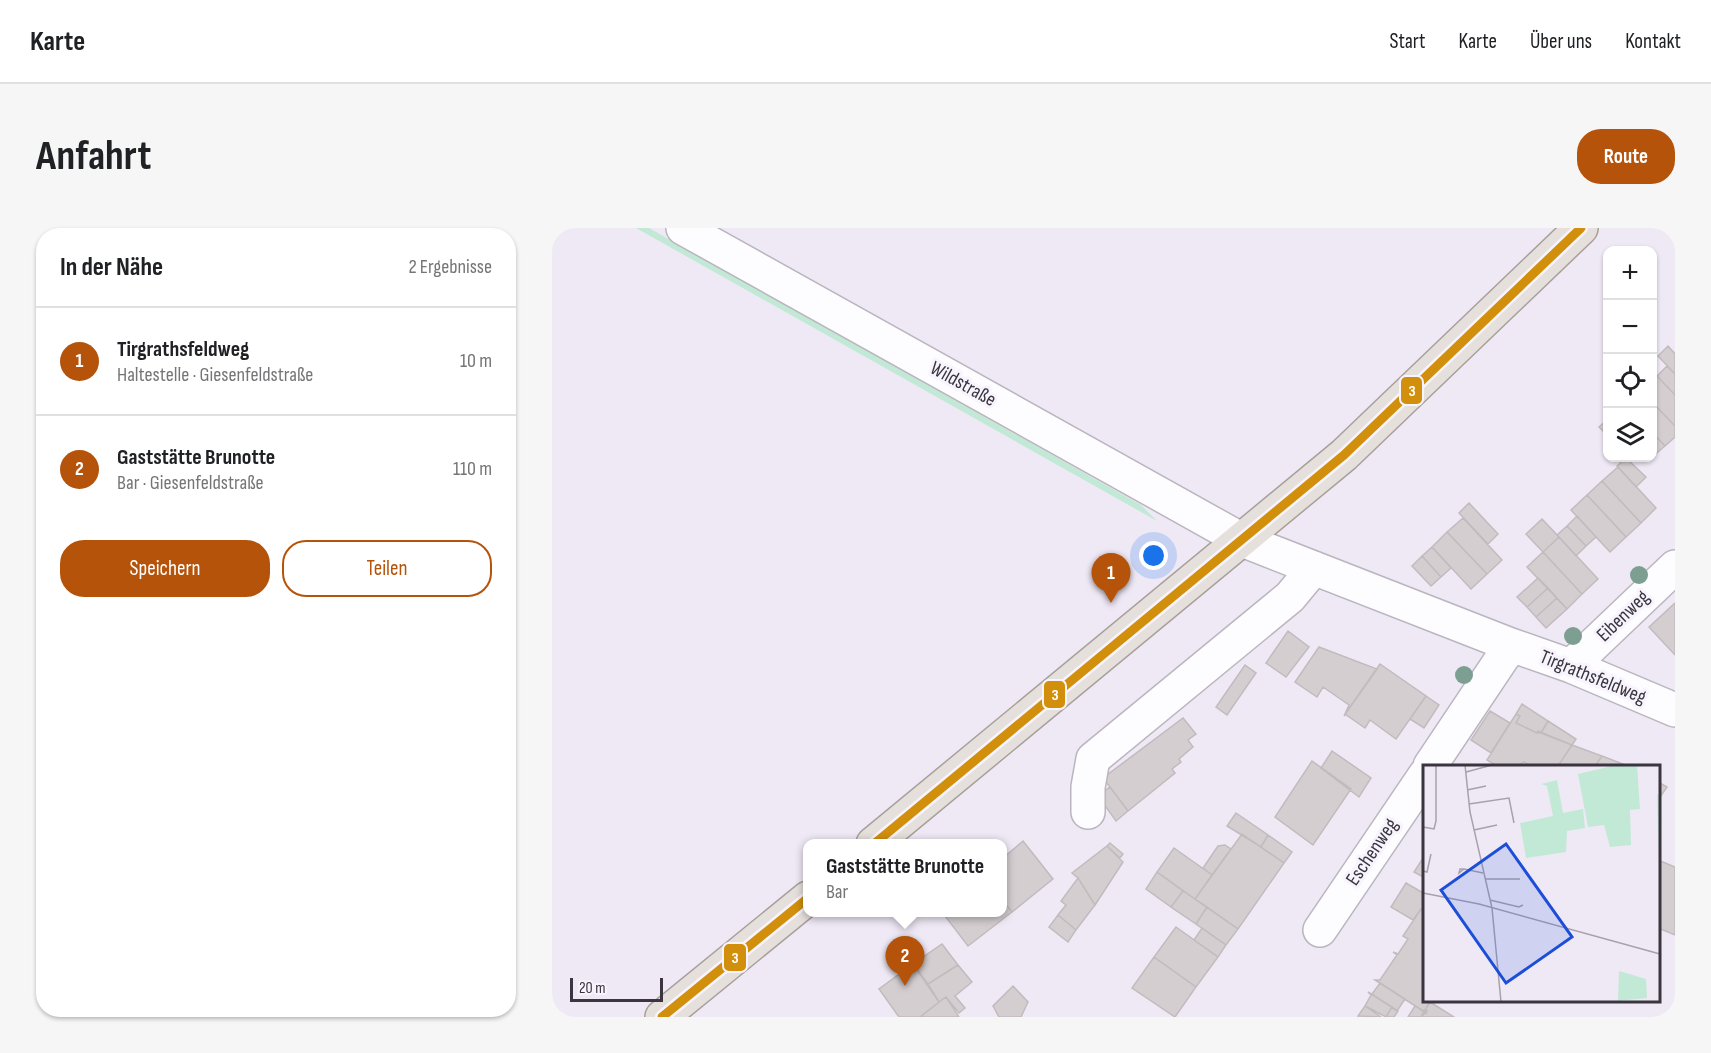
<!DOCTYPE html>
<html lang="de">
<head>
<meta charset="utf-8">
<style>
  :root { --surface:#fff; --page:#f6f6f6; --text:#202124; --muted:#757577; --line:#e0e0e0; --accent:#b45309 }
  body { margin:0; font-family:"Sofia Sans Condensed",sans-serif; background:var(--page); color:var(--text) }
  .controls { position:absolute; right:18px; top:18px; display:grid; overflow:hidden; border-radius:12px; box-shadow:0 2px 4px #0004 }
  .controls button { width:54px; height:54px; display:grid; place-items:center; padding:0; border:0; border-bottom:2px solid var(--line); background:var(--surface); color:var(--text); font:30px sans-serif }
  .scale { position:absolute; left:18px; bottom:15px; width:93px; box-sizing:border-box; padding-left:6px; border:3px solid #3a353e; border-top:0; font-size:16px; line-height:21px; white-space:nowrap; color:#3a353e; -webkit-text-stroke:4px #f8f4fd; paint-order:stroke }
  .you { position:absolute; left:602px; top:328px; width:21px; height:21px; margin:-15px; border:4px solid #fff; border-radius:50%; background:#1a73e8; box-shadow:0 0 0 9px #1a73e833 }
  .badge { display:grid; place-items:center; width:39px; height:39px; border-radius:50%; background:var(--accent); color:#fff; font-size:20px; font-weight:700 }
  .pin { position:absolute; translate:-50% -50px; filter:drop-shadow(0 2px 3px #0008) }
  .pin::after { content:''; position:absolute; top:32px; width:21px; height:18px; background:inherit; clip-path:polygon(0 0,100% 0,50% 100%) }
  .popup { position:absolute; left:251px; top:611px; width:204px; height:78px; box-sizing:border-box; display:grid; place-content:center; border-radius:12px; background:var(--surface); filter:drop-shadow(0 2px 4px #0005); font-size:20px; white-space:nowrap; color:var(--muted) }
  .popup b { font-size:22px; color:var(--text) }
  .popup::after { content:''; position:absolute; left:50%; top:100%; margin-left:-12px; border:12px solid transparent; border-top-color:var(--surface) }
  .list { margin:0; padding:0; list-style:none }
  h2 { display:flex; justify-content:space-between; align-items:center; height:78px; margin:0; padding:0 24px; font-size:26px }
  h2 small { font-size:20px; font-weight:400; color:var(--muted) }
  .list li { display:grid; grid-template-columns:39px 1fr auto; gap:18px; align-items:center; box-sizing:border-box; height:108px; padding:0 24px; border-top:2px solid var(--line) }
  .list b { display:block; font-size:22px; white-space:nowrap }
  .list p { margin:0; font-size:20px; white-space:nowrap; color:var(--muted) }
  .list em { font-size:20px; font-style:normal; color:var(--muted) }
  .actions { display:flex; gap:12px; padding:18px 24px }
  .actions a { flex:1; padding:14px 0; border:2px solid var(--accent); border-radius:24px; text-align:center; font-size:21px; color:var(--accent) }
  .actions .main { background:var(--accent); color:#fff }
  .icon { flex:none; width:33px; height:33px; fill:none; stroke:currentColor; stroke-width:2; stroke-linecap:round; stroke-linejoin:round }
  .map { position:relative; flex:none; width:1123px; height:789px; overflow:hidden; border-radius:24px }
  header { display:flex; align-items:center; gap:36px; box-sizing:border-box; height:84px; padding:0 30px; background:var(--surface); border-bottom:2px solid var(--line) }
  header strong { font-size:28px }
  nav { display:flex; gap:33px; margin-inline-start:auto; font-size:21px }
  .intro { display:flex; align-items:center; justify-content:space-between; box-sizing:border-box; height:144px; padding:0 36px }
  h1 { margin:0; font-size:42px }
  .button { padding:15px 27px; border-radius:24px; background:var(--accent); color:#fff; font-size:21px; font-weight:700 }
  main { display:flex; gap:36px; padding:0 36px }
  aside { flex:1; background:var(--surface); border-radius:24px; box-shadow:0 2px 4px #0004 }
  .map>svg:first-child { display:block }
  .green { fill:#c2e9d6 }
  .building { fill:#d4ced0; stroke:#c1bbbe; stroke-width:1.5 }
  .lines { fill:none; stroke-linecap:round; stroke-linejoin:round }
  .minor-casing { stroke:#bab5bf; stroke-width:36 }
  .major-casing { stroke:#a99f9a; stroke-width:36 }
  .minor { stroke:#fdfcfe; stroke-width:33 }
  .major { stroke:#e5e0dc; stroke-width:33 }
  .bus-1-casing { stroke:#f8f4fd; stroke-width:14 }
  .bus-1 { stroke:#d18f0c; stroke-width:9 }
  .tree { fill:#7d9f92 }
  .labels { text-anchor:middle; dominant-baseline:central; stroke-width:6; stroke-linejoin:round; paint-order:stroke }
  .street-label { font-size:20px; fill:#3a353e; stroke:#f8f4fd }
  .inset-road { fill:none; stroke:#a7a1ac; stroke-width:1.5 }
  .view { fill:#1d4ed8; fill-opacity:0.15; stroke:#1d4ed8; stroke-width:3 }
  .inset-edge { fill:none; stroke:#3a353e; stroke-width:3 }
  .line-badge { stroke:#f8f4fd; stroke-width:2 }
  .badge-label { font-size:16px; text-anchor:middle; font-weight:bold; fill:#fff }
</style>
</head>
<body>
<header>
<strong>Karte</strong>
<nav><a>Start</a><a>Karte</a><a>Über uns</a><a>Kontakt</a></nav>
</header>
<div class="intro"><h1>Anfahrt</h1><a class="button">Route</a></div>
<main>
<aside>
<h2>In der Nähe<small>2 Ergebnisse</small></h2>
<ul class="list">
<li><span class="badge">1</span><div><b>Tirgrathsfeldweg</b><p>Haltestelle · Giesenfeldstraße</p></div><em>10 m</em></li>
<li><span class="badge">2</span><div><b>Gaststätte Brunotte</b><p>Bar · Giesenfeldstraße</p></div><em>110 m</em></li>
</ul>
<div class="actions"><a class="main">Speichern</a><a>Teilen</a></div>
</aside>
<div class="map">
<svg width="1123" height="789" viewBox="0 0 1123 789">
  <rect width="100%" height="100%" fill="#efe9f6"/>
  <path class="green" d="M84,0H97L589,277L605,293Z"/>
  <path class="building" d="M1116,118L1123,126V146L1106,128Z
    M1115,138L1123,146V167L1105,148Z
    M1105,148L1123,167V198L1100,174V152Z
    M1100,174L1123,198V209L1113,218L1100,204Z
    M1056,191V208L1047,199Z
    M1100,204L1113,218L1100,229Z
    M1074,230L1094,249L1084,259L1065,238Z
    M1066,239L1104,280L1089,295L1050,253Z
    M1050,253L1089,295L1074,309L1035,267Z
    M1035,267L1074,309L1058,324L1019,282Z
    M917,275L946,306L936,316L907,285Z
    M1025,288L1044,309L1034,318L1015,298Z
    M911,290L950,332L935,346L895,304Z
    M990,291L1007,309L991,324L974,306Z
    M1015,298L1034,318L1024,328L1005,307Z
    M895,304L935,346L919,361L880,319Z
    M1007,309L1046,351L1030,366L991,324Z
    M880,319L899,340L889,349L870,328Z
    M991,324L1030,366L1015,381L975,339Z
    M870,328L889,349L879,358L860,338Z
    M986,350L996,360L975,379L965,369Z
    M996,360L1005,370L984,389L975,379Z
    M1005,370L1015,381L994,400L984,389Z
    M1123,375V427L1097,399Z
    M736,403L757,419L734,449L714,435Z
    M767,419L825,441L792,488L797,477L771,459L765,469L743,454Z
    M828,436L874,468L844,511L818,492L813,500L793,486Z
    M693,437L704,445L675,487L664,479Z
    M874,468L887,477L872,500L858,491Z
    M970,476L996,493L989,505H985L964,495L968,488L964,486Z
    M938,483L958,495L939,525L919,512Z
    M964,486L968,488L964,495L985,505L986,503L1020,517L1006,538H979L972,534L967,538H945L935,532Z
    M631,490L644,506L636,512L641,519L627,531L629,534L620,541L623,545L576,583L551,550Z
    M996,493L1024,511L1020,517L989,505Z
    M1020,517L1050,528L1043,538H1006Z
    M780,523L819,550L807,569L769,540Z
    M1050,528L1076,538H1043Z
    M760,533L799,561L761,617L723,589Z
    M1106,554L1115,559L1106,572Z
    M558,559L576,583L564,593L546,568Z
    M684,585L716,607L709,619L675,598Z
    M690,606L732,635L686,701L643,671Z
    M716,607L740,624L732,635L709,619Z
    M471,613L501,651L460,684L451,673V630Z
    M558,615L571,626L568,630L555,618Z
    M673,617L679,621L660,647L651,640L666,618Z
    M555,618L571,634L543,677L526,650L520,645Z
    M622,620L660,647L643,671L605,644Z
    M873,627V650L862,644Z
    M1106,632L1123,639V707L1106,700Z
    M605,644L631,663L619,679L594,661Z
    M526,650L543,677L524,702L506,687L514,677L509,673Z
    M854,655L873,666V683L869,681L861,692L839,679Z
    M631,663L655,679L644,696L619,679Z
    M451,673L460,684L416,718L390,684H451Z
    M655,679L686,701L674,717L644,696Z
    M869,681L873,683V772H879L873,782L874,785L823,752H828L845,727L841,724L846,726L856,711L851,708Z
    M506,687L524,702L516,714L497,699Z
    M624,699L666,729L644,759L602,729Z
    M650,700L674,717L666,729L642,712Z
    M390,716L406,737L376,756L361,736Z
    M602,729L644,759L623,789L580,760Z
    M361,736L387,774L368,789H347L327,761Z
    M406,737L420,754L403,768L413,780L407,785L394,769L387,774L376,756Z
    M828,755L853,771L845,783L820,766Z
    M461,758L476,774L469,789H447L441,778Z
    M816,764L840,779L834,789L813,778L819,767Z
    M394,769L407,789H368L387,774Z
    M878,774L902,789H869L875,783L873,782Z
    M813,778L829,789L806,788Z
    M863,778L872,783L869,789H856Z
    M840,779L846,783L842,789H834Z"/>
  <g class="lines">
    <g class="minor-casing">
      <path id="minor" d="M131,0L690,312L959,417L1019,438L1123,482
        M1019,438L1123,339
        M878,538L959,417
        M536,584V559L541,531L738,369L762,340
        M768,702L873,547"/>
    </g>
    <g class="major-casing">
      <path id="major" d="M321,616L792,227L1029,0
        M110,789L256,670"/>
    </g>
    <use href="#minor" class="minor"/>
    <use href="#major" class="major"/>
    <g class="bus-1-casing">
      <path id="bus-1" d="M322,616L792,227L1029,0
        M110,789L256,670"/>
    </g>
    <use href="#bus-1" class="bus-1"/>
  </g>
  <g class="tree">
    <circle cx="1087" cy="347" r="9"/>
    <circle cx="1021" cy="408" r="9"/>
    <circle cx="912" cy="447" r="9"/>
  </g>
  <g class="labels">
    <g class="street-label">
      <text transform="translate(411 156) rotate(29)">Wildstraße</text>
      <text transform="translate(1071 388) rotate(-44)">Eibenweg</text>
      <text transform="translate(1041 449) rotate(22)">Tirgrathsfeldweg</text>
      <text transform="translate(820 624) rotate(-56)">Eschenweg</text>
    </g>
  </g>
  <g transform="translate(871 537)">
    <rect width="237" height="237" fill="#efe9f6"/>
    <path d="M193,0H214L217,44L207,45L208,80L187,82L181,60L165,62L155,9ZM134,15L140,48L160,44L162,63L144,66L143,87L103,93L97,58L130,51L124,21L118,19ZM237,29V122L234,30ZM196,206L223,214L224,233L195,236Z" fill="#c2e9d6"/>
    <path class="inset-road" d="M42,0L47,47L69,143L78,237M43,7L69,0M44,25L63,21M46,39L86,33L91,58M0,62L11,64L13,56V0M51,65L74,60M41,104L36,108L37,104H41L60,108M0,106L4,107L8,89M62,114H97M0,128L56,139L237,189M67,135L96,142L100,140"/>
    <path class="view" d="M83,79L149,172L83,218L18,125Z"/>
    <rect width="237" height="237" class="inset-edge"/>
  </g>
  <g class="line-badge">
    <rect x="848" y="148" width="23" height="29" rx="6" fill="#d18f0c"/>
    <rect x="491" y="452" width="23" height="29" rx="6" fill="#d18f0c"/>
    <rect x="171" y="715" width="24" height="29" rx="6" fill="#d18f0c"/>
  </g>
  <g class="badge-label">
    <text x="860" y="168">3</text>
    <text x="503" y="472">3</text>
    <text x="183" y="735">3</text>
  </g>
</svg>
<div class="controls">
<button>+</button>
<button>−</button>
<button><svg class="icon" aria-label="locate" viewBox="0 0 24 24"><circle cx="12" cy="12" r="6"/><path d="M12 2v4M12 18v4M2 12h4M18 12h4"/></svg></button>
<button><svg class="icon" aria-label="layers" viewBox="0 0 24 24"><path d="M12 4l9 5-9 5-9-5zM3 14l9 5 9-5"/></svg></button>
</div>
<div class="scale">20 m</div>
<div class="you"></div>
<div class="pin badge" style="left:559px;top:375px">1</div>
<div class="pin badge" style="left:353px;top:758px">2</div>
<div class="popup"><b>Gaststätte Brunotte</b>Bar</div>
</div>
</main>
</body>
</html>
